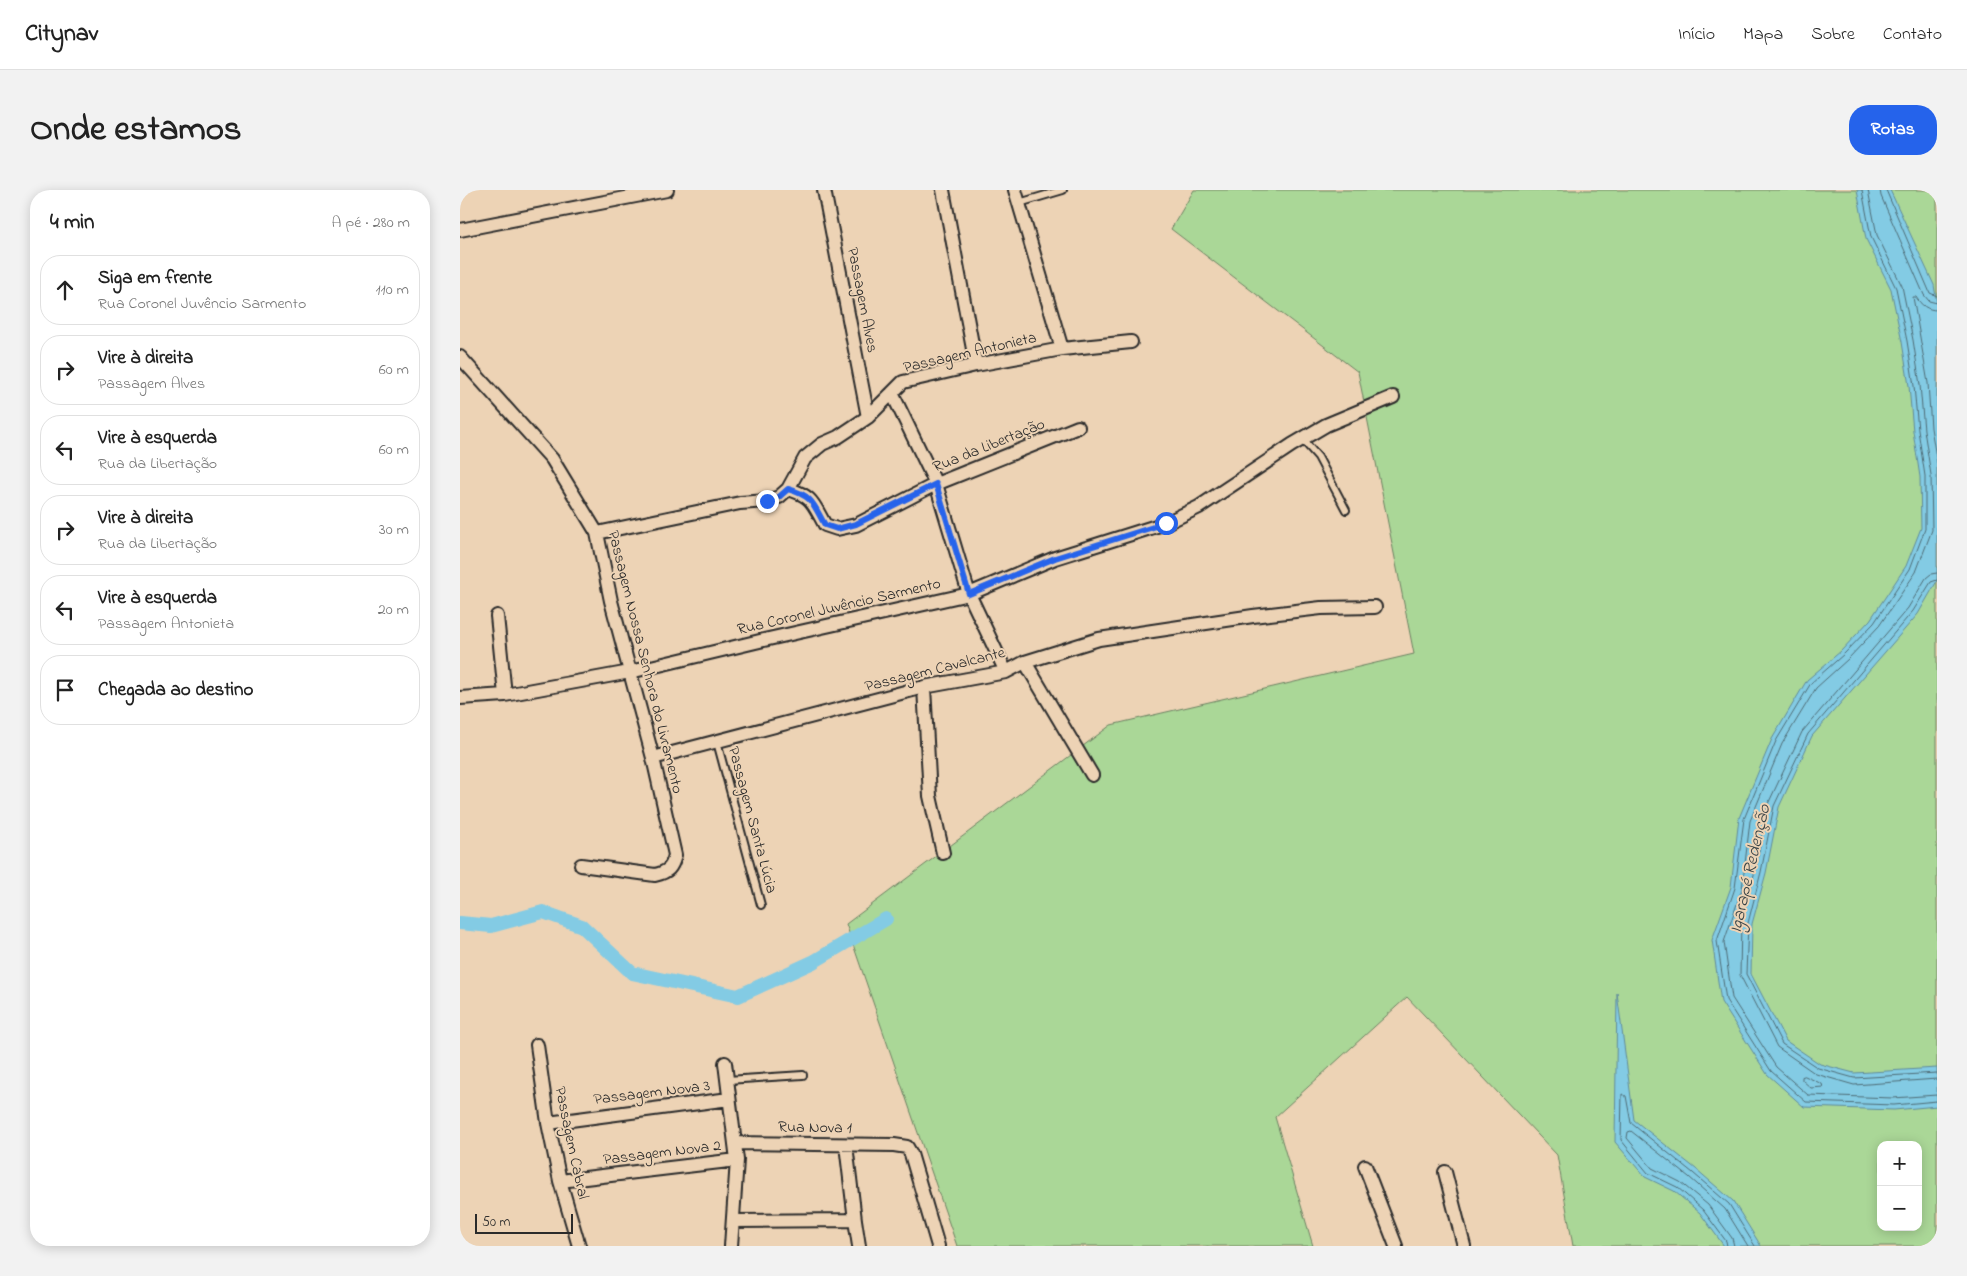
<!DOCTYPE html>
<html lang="pt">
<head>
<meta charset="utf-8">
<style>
  :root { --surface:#fff; --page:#f2f2f2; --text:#222; --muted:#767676; --line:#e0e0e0; --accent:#2563eb }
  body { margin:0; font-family:"Indie Flower",sans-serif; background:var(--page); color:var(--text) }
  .controls { position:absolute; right:15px; bottom:15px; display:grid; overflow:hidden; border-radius:10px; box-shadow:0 2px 12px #0003 }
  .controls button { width:45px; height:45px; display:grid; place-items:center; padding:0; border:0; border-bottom:1px solid var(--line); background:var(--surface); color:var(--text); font:25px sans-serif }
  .scale { position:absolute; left:15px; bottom:12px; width:98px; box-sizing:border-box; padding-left:5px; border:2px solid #2b2b2b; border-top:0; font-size:14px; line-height:18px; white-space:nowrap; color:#2b2b2b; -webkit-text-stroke:4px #edd3b5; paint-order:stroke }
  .stop { position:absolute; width:15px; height:15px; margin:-11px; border:4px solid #2563eb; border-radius:50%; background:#fff }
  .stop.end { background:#2563eb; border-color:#fff; box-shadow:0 1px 5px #0008 }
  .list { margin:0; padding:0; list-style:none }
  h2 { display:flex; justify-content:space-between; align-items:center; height:65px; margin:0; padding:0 20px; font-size:21px }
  h2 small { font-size:16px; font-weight:400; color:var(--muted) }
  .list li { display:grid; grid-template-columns:32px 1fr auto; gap:15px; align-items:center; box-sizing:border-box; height:70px; margin:0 10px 10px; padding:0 10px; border:1px solid var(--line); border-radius:20px }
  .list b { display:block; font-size:19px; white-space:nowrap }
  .list p { margin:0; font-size:16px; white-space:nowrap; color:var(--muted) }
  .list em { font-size:16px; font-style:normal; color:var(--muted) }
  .icon { flex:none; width:28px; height:28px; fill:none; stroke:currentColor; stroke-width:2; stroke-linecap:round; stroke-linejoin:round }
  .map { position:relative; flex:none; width:1477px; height:1056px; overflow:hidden; border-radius:20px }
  header { display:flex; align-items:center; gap:30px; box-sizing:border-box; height:70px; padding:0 25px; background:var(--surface); border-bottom:1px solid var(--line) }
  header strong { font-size:24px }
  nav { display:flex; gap:28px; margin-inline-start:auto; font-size:18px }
  .intro { display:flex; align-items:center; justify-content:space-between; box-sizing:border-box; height:120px; padding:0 30px }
  h1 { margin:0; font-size:35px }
  .button { padding:12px 22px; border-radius:20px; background:var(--accent); color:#fff; font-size:18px; font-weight:700 }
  main { display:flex; gap:30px; padding:0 30px }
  aside { flex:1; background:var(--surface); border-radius:20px; box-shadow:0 2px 12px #0003 }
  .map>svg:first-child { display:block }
  .green { fill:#aad797; stroke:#6a8161; fill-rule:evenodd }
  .water { fill:#83cbe4; stroke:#608b9a }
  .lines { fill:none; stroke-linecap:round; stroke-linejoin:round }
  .shore { stroke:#4e6b75; stroke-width:1 }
  .canal { stroke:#83cbe4; stroke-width:14 }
  .service-casing { stroke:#2b2b2b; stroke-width:10 }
  .minor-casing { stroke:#2b2b2b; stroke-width:16 }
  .service { stroke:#edd3b5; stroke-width:6 }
  .minor { stroke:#edd3b5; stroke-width:12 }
  .route { stroke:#2563eb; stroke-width:6 }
  .labels { text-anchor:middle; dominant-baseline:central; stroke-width:4; stroke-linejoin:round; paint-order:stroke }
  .street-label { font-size:16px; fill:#2b2b2b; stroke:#edd3b5 }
  .water-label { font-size:18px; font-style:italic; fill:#384347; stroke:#edd3b5 }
</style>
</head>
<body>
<header>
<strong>Citynav</strong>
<nav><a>Início</a><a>Mapa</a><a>Sobre</a><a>Contato</a></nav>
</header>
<div class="intro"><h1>Onde estamos</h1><a class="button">Rotas</a></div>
<main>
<aside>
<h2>4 min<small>A pé · 280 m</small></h2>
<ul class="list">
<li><svg class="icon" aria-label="ahead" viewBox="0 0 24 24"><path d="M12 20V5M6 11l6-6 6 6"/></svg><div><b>Siga em frente</b><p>Rua Coronel Juvêncio Sarmento</p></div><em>110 m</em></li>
<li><svg class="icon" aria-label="right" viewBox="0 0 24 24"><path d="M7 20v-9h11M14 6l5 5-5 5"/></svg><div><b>Vire à direita</b><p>Passagem Alves</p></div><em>60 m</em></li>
<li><svg class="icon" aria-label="left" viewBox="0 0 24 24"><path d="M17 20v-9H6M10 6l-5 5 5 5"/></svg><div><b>Vire à esquerda</b><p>Rua da Libertação</p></div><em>60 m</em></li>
<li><svg class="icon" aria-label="right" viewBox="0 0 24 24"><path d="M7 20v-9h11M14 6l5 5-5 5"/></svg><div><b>Vire à direita</b><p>Rua da Libertação</p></div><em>30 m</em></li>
<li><svg class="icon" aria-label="left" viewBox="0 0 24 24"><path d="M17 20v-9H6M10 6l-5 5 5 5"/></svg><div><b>Vire à esquerda</b><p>Passagem Antonieta</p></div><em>20 m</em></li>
<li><svg class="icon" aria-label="arrive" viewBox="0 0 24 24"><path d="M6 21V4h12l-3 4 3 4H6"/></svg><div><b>Chegada ao destino</b></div></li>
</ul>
</aside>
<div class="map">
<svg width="1477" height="1056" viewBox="0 0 1477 1056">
  <rect width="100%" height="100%" fill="#edd3b5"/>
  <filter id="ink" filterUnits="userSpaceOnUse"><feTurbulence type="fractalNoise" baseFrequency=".02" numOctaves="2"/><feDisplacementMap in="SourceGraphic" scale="10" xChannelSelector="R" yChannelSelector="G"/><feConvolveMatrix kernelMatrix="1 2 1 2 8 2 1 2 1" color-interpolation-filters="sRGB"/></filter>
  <g filter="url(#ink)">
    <path class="green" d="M734,0H1477V1056H1113L1097,965L947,807L815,927L853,1056H497L386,734L651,535L954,464L898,182L711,39ZM1421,955H1458V1037H1421Z"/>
    <path class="water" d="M1397,0H1430L1474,95L1477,114V391L1458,424L1352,546L1319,617L1306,683L1292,734L1291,784L1326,851L1360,874L1394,883L1477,878V916L1434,920L1344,917L1307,884L1261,812L1252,750L1271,697L1279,628L1312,549L1347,490L1381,461L1410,430L1446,376L1461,338L1460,287L1453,241L1449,196L1442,152L1431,99L1406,49Z
      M1157,803L1174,930L1236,979L1273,1011L1301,1056H1264L1240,1023L1214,1001L1185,987L1155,952Z"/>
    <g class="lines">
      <path class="shore" d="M1402,0L1411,47L1436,98L1447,151L1454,196L1458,240L1465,286V339L1450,379L1414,433L1384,464L1351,493L1316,551L1284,629L1275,698L1257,751L1266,810L1311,881L1346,912L1434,915L1477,911
        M1408,0L1417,45L1442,96L1453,150L1460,195L1464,240L1471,285L1472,340L1456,382L1419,436L1388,469L1356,498L1322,554L1290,631L1282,699L1264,752L1272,808L1316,877L1348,905L1433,908L1477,905
        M1420,0L1421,6L1464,105L1469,111L1477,113
        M1426,0L1470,103L1477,106
        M1477,120C1467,120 1461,115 1456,107H1453L1468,193L1471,238L1477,273
        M1477,383L1471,384L1466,388L1448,418L1342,542L1308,614L1295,681L1281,731L1280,785L1317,857L1356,884L1394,895L1477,889
        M1477,390L1471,392L1453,421L1348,544L1314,616L1301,682L1288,733L1286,784L1322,854L1358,878L1394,888L1477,883
        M1345,886L1362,894L1363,897L1351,898L1342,890V887Z
        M1267,1056L1266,1051L1243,1020L1217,997L1188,983L1161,950L1162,904L1166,906L1171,933L1233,983L1269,1014L1295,1056
        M1274,1056L1272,1048L1248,1015L1220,992L1192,978L1167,948L1168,942L1171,941L1229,987L1265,1019L1288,1056"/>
      <path class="canal" d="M0,733L31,736L83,722L122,736L172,783L278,806L353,772L426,729"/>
      <g class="service-casing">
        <path id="service" d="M559,13L603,0
          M842,249L858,267L886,320
          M257,552L301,715
          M267,890L343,885"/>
      </g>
      <g class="minor-casing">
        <path id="minor" d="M364,0L408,227
          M483,0L516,175
          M555,0L602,159
          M0,40L207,0
          M0,167L92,269L137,343L151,411L193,568L215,665C212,678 208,682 195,685L121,675
          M432,203L476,294L509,404L546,482
          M328,299C353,306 353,314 365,335L377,339L396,335L476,294L618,237
          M137,343L280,313L307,311L319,307L328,299L345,268L362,254L378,247L408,227L443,192L516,175L602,159L671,152
          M37,426L45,505
          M565,472L632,585
          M464,497L470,606L483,663
          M0,508L45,505L170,482L304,450L509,404L595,368L706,333L739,317L832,255L866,235L933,207
          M193,568L464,497L546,482L565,472L639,449L793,426L861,418L915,417
          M77,855L88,933L100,991L119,1056
          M265,873L277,970L271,1056
          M88,933L269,909
          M275,953L434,955L447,957L451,964L478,1056
          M386,955L395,1030
          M905,976L936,1056
          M985,982L1004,1056
          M100,991L277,970
          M273,1031L395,1030L399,1056"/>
      </g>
      <use href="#service" class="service"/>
      <use href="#minor" class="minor"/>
    </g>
  </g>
  <g class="lines" filter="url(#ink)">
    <path class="route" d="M307,311L319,307L328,299C353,306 353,314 365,335L377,339L396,334L476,294L509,404L595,368L706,333"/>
  </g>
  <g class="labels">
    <g class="street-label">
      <text transform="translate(402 110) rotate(79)">Passagem Alves</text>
      <text transform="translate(510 163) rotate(-13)">Passagem Antonieta</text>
      <text transform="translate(529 256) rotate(-22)">Rua da Libertação</text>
      <text transform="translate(379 417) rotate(-13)">Rua Coronel Juvêncio Sarmento</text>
      <text transform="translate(185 472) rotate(76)">Passagem Nossa Senhora do Livramento</text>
      <text transform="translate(475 480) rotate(-14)">Passagem Cavalcante</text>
      <text transform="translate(292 630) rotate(75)">Passagem Santa Lúcia</text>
      <text transform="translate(192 903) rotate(-7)">Passagem Nova 3</text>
      <text transform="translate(355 938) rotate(1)">Rua Nova 1</text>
      <text transform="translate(111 953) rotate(78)">Passagem Cabral</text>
      <text transform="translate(202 963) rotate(-7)">Passagem Nova 2</text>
    </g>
    <g class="water-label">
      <text transform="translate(1291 679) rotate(-77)">Igarapé Redenção</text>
    </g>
  </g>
</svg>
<div class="controls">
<button>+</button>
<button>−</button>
</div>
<div class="scale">50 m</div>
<div class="stop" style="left:706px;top:333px"></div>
<div class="stop end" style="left:307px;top:311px"></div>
</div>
</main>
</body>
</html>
